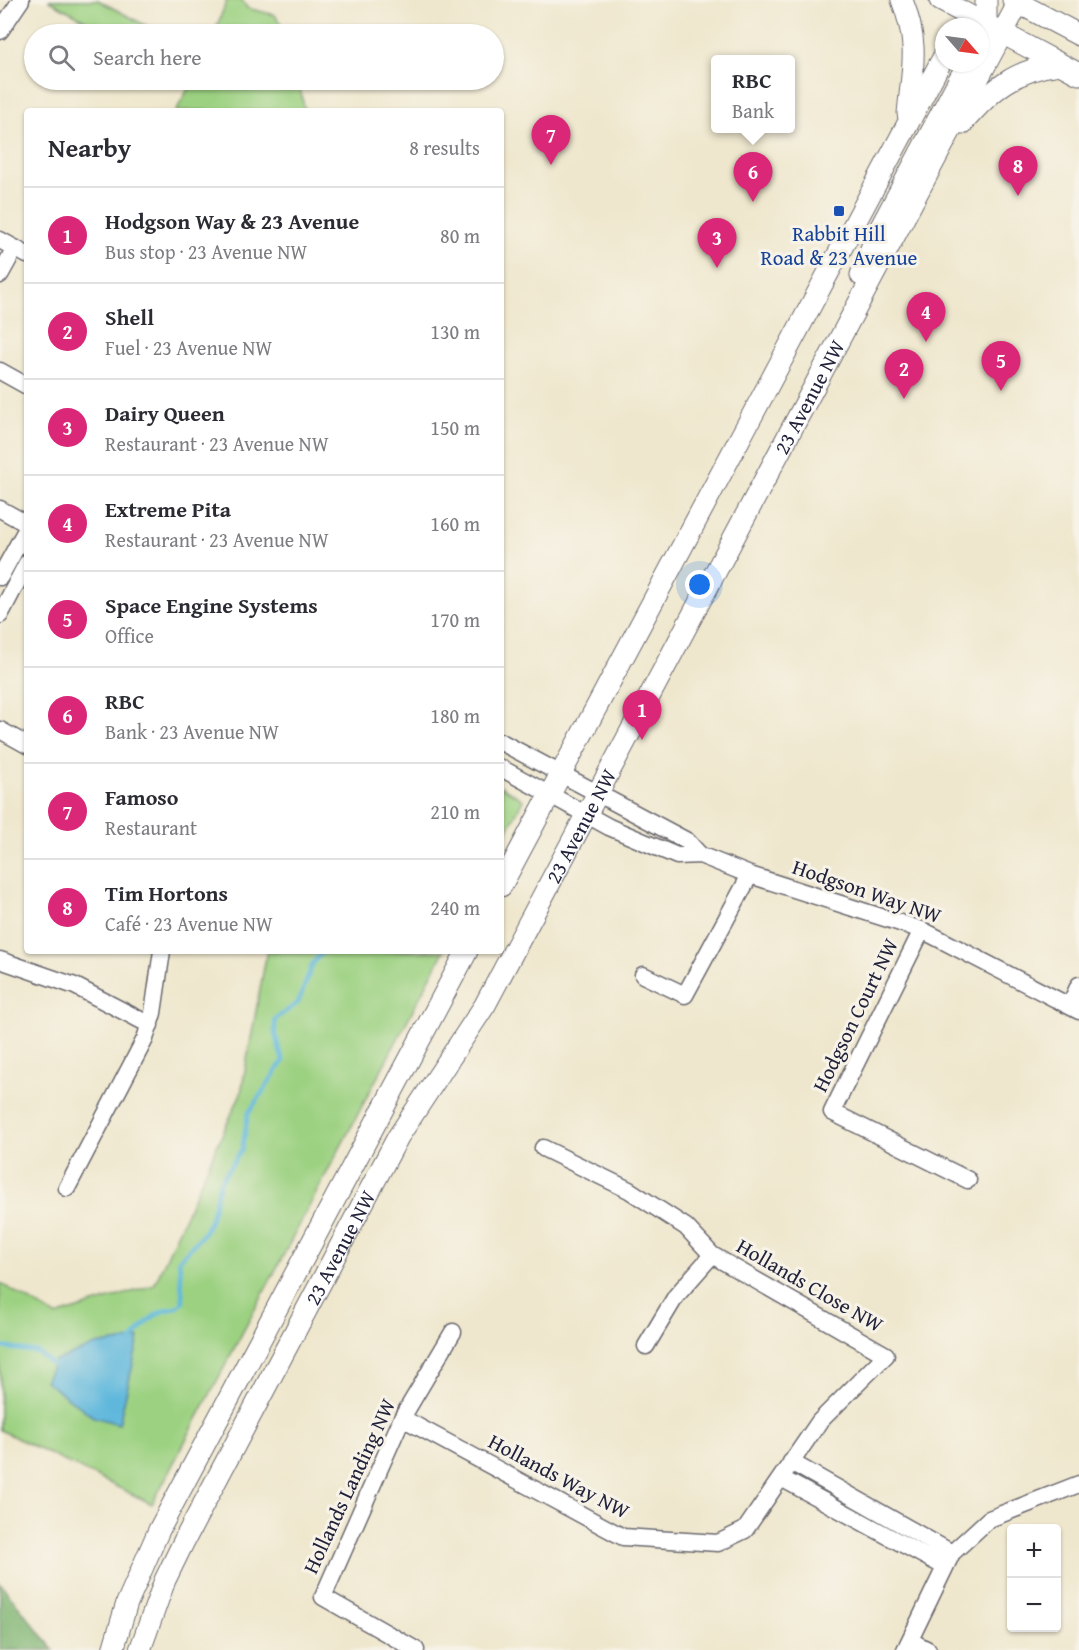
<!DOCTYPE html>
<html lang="en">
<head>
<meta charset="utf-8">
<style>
  :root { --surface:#fff; --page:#f7f7f7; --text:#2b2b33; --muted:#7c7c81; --line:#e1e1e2; --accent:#db2777 }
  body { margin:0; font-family:"Gentium Book Plus",serif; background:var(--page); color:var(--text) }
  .controls { position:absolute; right:18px; bottom:18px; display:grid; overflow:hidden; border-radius:6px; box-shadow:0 2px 4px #0004 }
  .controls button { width:54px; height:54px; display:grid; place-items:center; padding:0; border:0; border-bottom:2px solid var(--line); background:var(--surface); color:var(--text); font:30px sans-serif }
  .compass { position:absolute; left:935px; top:18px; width:54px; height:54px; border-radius:50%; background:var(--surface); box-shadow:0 2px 4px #0004; rotate:118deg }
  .you { position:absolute; left:700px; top:585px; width:21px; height:21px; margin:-15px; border:4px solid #fff; border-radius:50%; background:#1a73e8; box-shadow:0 0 0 9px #1a73e833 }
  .badge { display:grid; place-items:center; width:39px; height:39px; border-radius:50%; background:var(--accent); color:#fff; font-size:20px; font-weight:700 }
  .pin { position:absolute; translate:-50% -50px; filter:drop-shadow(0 2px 3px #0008) }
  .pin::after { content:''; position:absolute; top:32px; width:21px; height:18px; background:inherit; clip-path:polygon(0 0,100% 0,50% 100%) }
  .popup { position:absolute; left:711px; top:55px; width:84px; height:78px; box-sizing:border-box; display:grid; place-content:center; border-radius:6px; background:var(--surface); filter:drop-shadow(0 2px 4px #0005); font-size:20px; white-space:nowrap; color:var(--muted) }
  .popup b { font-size:22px; color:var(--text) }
  .popup::after { content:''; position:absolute; left:50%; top:100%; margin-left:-12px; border:12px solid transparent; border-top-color:var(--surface) }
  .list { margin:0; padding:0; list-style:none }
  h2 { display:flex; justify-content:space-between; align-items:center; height:78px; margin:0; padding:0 24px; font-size:26px }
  h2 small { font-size:20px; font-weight:400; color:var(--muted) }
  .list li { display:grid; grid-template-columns:39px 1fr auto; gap:18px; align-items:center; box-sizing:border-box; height:96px; padding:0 24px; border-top:2px solid var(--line) }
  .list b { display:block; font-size:22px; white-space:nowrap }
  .list p { margin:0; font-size:20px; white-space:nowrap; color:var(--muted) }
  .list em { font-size:20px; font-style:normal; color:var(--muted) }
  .icon { flex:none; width:33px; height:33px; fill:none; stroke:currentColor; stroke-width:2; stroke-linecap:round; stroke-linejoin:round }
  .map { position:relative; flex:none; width:1079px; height:1650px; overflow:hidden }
  .search { position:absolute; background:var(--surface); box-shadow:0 2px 4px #0004; left:24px; top:24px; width:480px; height:66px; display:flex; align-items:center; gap:15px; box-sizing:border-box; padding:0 21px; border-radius:33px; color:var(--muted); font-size:22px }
  .panel { position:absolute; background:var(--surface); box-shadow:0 2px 4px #0004; left:24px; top:108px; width:480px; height:846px; border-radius:6px }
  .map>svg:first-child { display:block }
  .green { fill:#9cd181; stroke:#5f7a5e; stroke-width:1.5 }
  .forest { fill:#7db36f; stroke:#506a55; stroke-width:1.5 }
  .water { fill:#5fb8dc; stroke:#406d8c; stroke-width:1.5 }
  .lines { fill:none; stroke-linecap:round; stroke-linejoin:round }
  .stream { stroke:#5fb8dc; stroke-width:4.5 }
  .minor-casing { stroke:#6a676e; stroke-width:19 }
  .major-casing { stroke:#6a676e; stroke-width:23 }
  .minor { stroke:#fff; stroke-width:16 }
  .major { stroke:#fff; stroke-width:21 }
  .transit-dot { fill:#1a4fb4; stroke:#f7f3e8; stroke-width:2 }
  .labels { text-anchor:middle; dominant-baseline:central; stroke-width:6; stroke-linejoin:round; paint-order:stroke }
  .transit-label { font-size:21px; fill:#164399; stroke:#f7f3e8 }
  .street-label { font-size:21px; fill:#22223b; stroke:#f7f3e8 }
</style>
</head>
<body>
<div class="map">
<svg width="1079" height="1650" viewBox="0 0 1079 1650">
  <rect width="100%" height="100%" fill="#f7f3e8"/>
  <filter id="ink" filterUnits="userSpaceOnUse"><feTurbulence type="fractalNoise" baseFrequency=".0167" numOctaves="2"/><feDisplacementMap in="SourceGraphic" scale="12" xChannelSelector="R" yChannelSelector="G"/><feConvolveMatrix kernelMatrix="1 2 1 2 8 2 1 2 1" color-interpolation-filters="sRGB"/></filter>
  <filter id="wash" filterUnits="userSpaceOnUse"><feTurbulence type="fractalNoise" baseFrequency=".008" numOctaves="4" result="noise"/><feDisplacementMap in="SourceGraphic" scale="24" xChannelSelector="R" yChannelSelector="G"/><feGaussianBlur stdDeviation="1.35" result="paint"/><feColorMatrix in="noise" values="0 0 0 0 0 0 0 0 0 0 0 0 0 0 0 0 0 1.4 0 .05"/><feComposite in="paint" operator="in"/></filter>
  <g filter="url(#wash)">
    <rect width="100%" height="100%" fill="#efe7cd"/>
    <path class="green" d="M48,0H98L162,34H111Z
      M227,0H242L247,8L275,15L287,34H214Z
      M193,80H298L305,111H176Z
      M501,786L523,800L501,843Z
      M267,951H444L152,1504L0,1430V1283L56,1316L154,1285L241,1093Z"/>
    <path class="forest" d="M0,1583L54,1650H0Z"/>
    <path class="water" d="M139,1338L119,1424L94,1417L45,1381L55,1361L96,1345Z"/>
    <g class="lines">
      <path class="stream" d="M132,1340C140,1330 149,1318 161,1312C170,1308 177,1310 183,1302L179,1260L203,1234L210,1221L220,1182L242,1149L248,1114L283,1061L275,1034V1019L298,1003L313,963L323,951
        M0,1347L37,1352L53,1365"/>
    </g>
  </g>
  <g filter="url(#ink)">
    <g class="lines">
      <g class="minor-casing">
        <path id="minor" d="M0,31L21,0
          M0,240L27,255
          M0,275L15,248
          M0,371L27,386
          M0,509L27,524
          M0,577L27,528
          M0,615L27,563
          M0,730L27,745
          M501,742L687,841L700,855L750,875L922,930L1079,1011
          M501,768L609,827L677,856L700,855
          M922,930L832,1112L968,1180
          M0,960L75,986L150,1025
          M643,975L685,995L750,875
          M1070,1005L1079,985
          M67,1188L145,1039L153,1013L162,951
          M646,1346L676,1296L712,1255
          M402,1418L623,1537L718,1543L745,1530L819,1422L886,1355L712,1255L686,1227L629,1190L543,1148
          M791,1462L952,1553
          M781,1478L945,1567
          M911,1641L928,1650
          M416,1650L323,1597L402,1418L453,1332
          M905,1650L952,1553L989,1519L1079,1484"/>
      </g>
      <g class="major-casing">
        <g id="major">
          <path d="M902,0C920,46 912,68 908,114"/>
          <path d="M940,0L1079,74"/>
          <path d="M1013,0L1079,35"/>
          <path d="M980,39L986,24V0"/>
          <path d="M962,124C991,90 1015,69 1060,64"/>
          <path d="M861,275L876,236L968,63"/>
          <path d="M501,886L944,56"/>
          <path d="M113,1650L127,1603L159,1530L467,951"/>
          <path id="s1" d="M140,1650L165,1580L184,1541L398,1137L485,1005L1020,0"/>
        </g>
      </g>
      <use href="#minor" class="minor"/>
      <use href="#major" class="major"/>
    </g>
  </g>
  <rect class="transit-dot" x="833" y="205" width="12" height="12" rx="3"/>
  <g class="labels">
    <g class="transit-label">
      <text x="839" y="233">Rabbit Hill<tspan x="839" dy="24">Road &amp; 23 Avenue</tspan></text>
    </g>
    <g class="street-label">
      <text stroke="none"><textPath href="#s1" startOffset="1422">23 Avenue NW</textPath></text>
      <text stroke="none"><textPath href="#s1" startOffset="936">23 Avenue NW</textPath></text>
      <text transform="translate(867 891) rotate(19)">Hodgson Way NW</text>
      <text transform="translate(855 1015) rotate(-64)">Hodgson Court NW</text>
      <text stroke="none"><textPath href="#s1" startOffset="450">23 Avenue NW</textPath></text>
      <text transform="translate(810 1285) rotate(30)">Hollands Close NW</text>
      <text transform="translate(559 1476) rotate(28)">Hollands Way NW</text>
      <text transform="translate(349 1486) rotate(-65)">Hollands Landing NW</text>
    </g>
  </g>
</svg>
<div class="controls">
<button>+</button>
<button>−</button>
</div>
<svg class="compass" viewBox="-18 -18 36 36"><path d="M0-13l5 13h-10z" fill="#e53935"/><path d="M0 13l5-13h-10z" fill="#7c7c81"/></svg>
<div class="you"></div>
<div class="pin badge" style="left:642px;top:740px">1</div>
<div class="pin badge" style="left:904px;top:399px">2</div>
<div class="pin badge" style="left:717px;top:268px">3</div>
<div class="pin badge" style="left:926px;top:342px">4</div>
<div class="pin badge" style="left:1001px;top:391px">5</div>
<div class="pin badge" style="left:753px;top:202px">6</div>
<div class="popup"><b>RBC</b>Bank</div>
<div class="pin badge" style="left:551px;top:165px">7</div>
<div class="pin badge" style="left:1018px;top:196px">8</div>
<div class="search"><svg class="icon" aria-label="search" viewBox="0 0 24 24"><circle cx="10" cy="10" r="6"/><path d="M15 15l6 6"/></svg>Search here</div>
<section class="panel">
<h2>Nearby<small>8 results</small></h2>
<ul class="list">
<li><span class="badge">1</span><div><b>Hodgson Way &amp; 23 Avenue</b><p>Bus stop · 23 Avenue NW</p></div><em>80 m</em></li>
<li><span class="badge">2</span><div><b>Shell</b><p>Fuel · 23 Avenue NW</p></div><em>130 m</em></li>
<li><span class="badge">3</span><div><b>Dairy Queen</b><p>Restaurant · 23 Avenue NW</p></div><em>150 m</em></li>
<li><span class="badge">4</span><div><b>Extreme Pita</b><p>Restaurant · 23 Avenue NW</p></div><em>160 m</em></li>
<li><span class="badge">5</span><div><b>Space Engine Systems</b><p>Office</p></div><em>170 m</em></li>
<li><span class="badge">6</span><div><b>RBC</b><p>Bank · 23 Avenue NW</p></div><em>180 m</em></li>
<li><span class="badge">7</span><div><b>Famoso</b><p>Restaurant</p></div><em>210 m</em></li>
<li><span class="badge">8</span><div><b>Tim Hortons</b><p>Café · 23 Avenue NW</p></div><em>240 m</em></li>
</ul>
</section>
</div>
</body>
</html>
